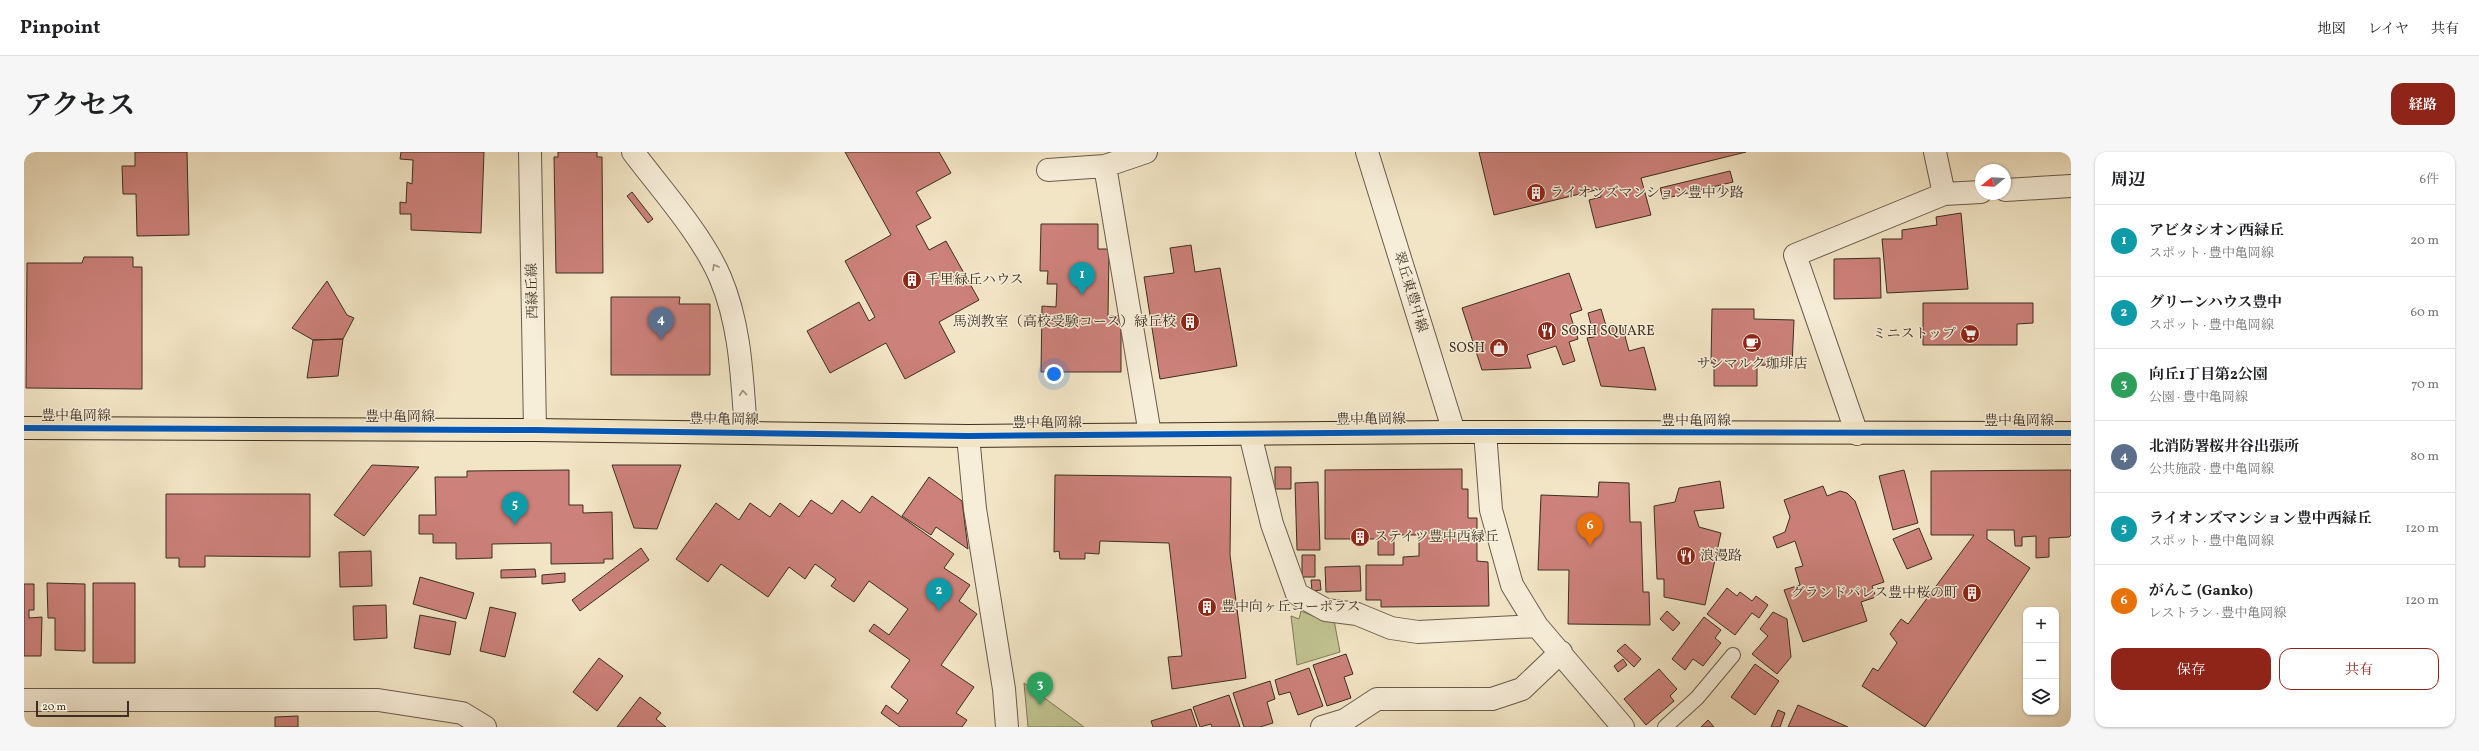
<!DOCTYPE html>
<html lang="ja">
<head>
<meta charset="utf-8">
<style>
  :root { --surface:#fff; --page:#f6f6f6; --text:#202124; --muted:#757577; --line:#e0e0e0; --accent:#8f2418 }
  body { margin:0; font-family:Vollkorn,"Noto Serif JP",serif; background:var(--page); color:var(--text) }
  .controls { position:absolute; right:12px; bottom:12px; display:grid; overflow:hidden; border-radius:8px; box-shadow:0 1px 3px #0004 }
  .controls button { width:36px; height:36px; display:grid; place-items:center; padding:0; border:0; border-bottom:1px solid var(--line); background:var(--surface); color:var(--text); font:20px sans-serif }
  .compass { position:absolute; left:1951px; top:12px; width:36px; height:36px; border-radius:50%; background:var(--surface); box-shadow:0 1px 3px #0004; rotate:252deg }
  .scale { position:absolute; left:12px; bottom:10px; width:93px; box-sizing:border-box; padding-left:4px; border:2px solid #3c2f22; border-top:0; font-size:11px; line-height:14px; white-space:nowrap; color:#3c2f22; -webkit-text-stroke:3px #f7eed9; paint-order:stroke }
  .you { position:absolute; left:1030px; top:222px; width:14px; height:14px; margin:-10px; border:3px solid #fff; border-radius:50%; background:#1a73e8; box-shadow:0 0 0 6px #1a73e833 }
  .badge { display:grid; place-items:center; width:26px; height:26px; border-radius:50%; background:var(--accent); color:#fff; font-size:13px; font-weight:700 }
  .pin { position:absolute; translate:-50% -33px; filter:drop-shadow(0 1px 2px #0008) }
  .pin::after { content:''; position:absolute; top:21px; width:14px; height:12px; background:inherit; clip-path:polygon(0 0,100% 0,50% 100%) }
  .list { margin:0; padding:0; list-style:none }
  h2 { display:flex; justify-content:space-between; align-items:center; height:52px; margin:0; padding:0 16px; font-size:17px }
  h2 small { font-size:13px; font-weight:400; color:var(--muted) }
  .list li { display:grid; grid-template-columns:26px 1fr auto; gap:12px; align-items:center; box-sizing:border-box; height:72px; padding:0 16px; border-top:1px solid var(--line) }
  .list b { display:block; font-size:15px; white-space:nowrap }
  .list p { margin:0; font-size:13px; white-space:nowrap; color:var(--muted) }
  .list em { font-size:13px; font-style:normal; color:var(--muted) }
  .actions { display:flex; gap:8px; padding:12px 16px }
  .actions a { flex:1; padding:9px 0; border:1px solid var(--accent); border-radius:12px; text-align:center; font-size:14px; color:var(--accent) }
  .actions .main { background:var(--accent); color:#fff }
  .icon { flex:none; width:22px; height:22px; fill:none; stroke:currentColor; stroke-width:2; stroke-linecap:round; stroke-linejoin:round }
  .map { position:relative; flex:none; width:2047px; height:575px; overflow:hidden; border-radius:12px }
  header { display:flex; align-items:center; gap:24px; box-sizing:border-box; height:56px; padding:0 20px; background:var(--surface); border-bottom:1px solid var(--line) }
  header strong { font-size:19px }
  nav { display:flex; gap:22px; margin-inline-start:auto; font-size:14px }
  .intro { display:flex; align-items:center; justify-content:space-between; box-sizing:border-box; height:96px; padding:0 24px }
  h1 { margin:0; font-size:28px }
  .button { padding:10px 18px; border-radius:12px; background:var(--accent); color:#fff; font-size:14px; font-weight:700 }
  main { display:flex; gap:24px; padding:0 24px }
  aside { flex:1; background:var(--surface); border-radius:12px; box-shadow:0 1px 3px #0004 }
  .map>svg:first-child { display:block }
  .green { fill:#c0c390; stroke:#7e7959 }
  .building { fill:#cc817a; stroke:#3c2f22 }
  .lines { fill:none; stroke-linecap:round; stroke-linejoin:round }
  .service-casing { stroke:#6a5c4b; stroke-width:16 }
  .minor-casing { stroke:#6a5c4b; stroke-width:24 }
  .tertiary-casing { stroke:#6a5c4b; stroke-width:24 }
  .primary-casing { stroke:#3c2f22; stroke-width:24 }
  .service { stroke:#f7eed9; stroke-width:14 }
  .minor { stroke:#f7eed9; stroke-width:22 }
  .tertiary { stroke:#f7eed9; stroke-width:22 }
  .primary { stroke:#f2e5c5; stroke-width:22 }
  .cycleway-casing { stroke:#f7eed9; stroke-width:8 }
  .cycleway { stroke:#0057b8; stroke-width:6 }
  .oneway { stroke:#9a8e7e }
  .labels { text-anchor:middle; dominant-baseline:central; stroke-width:3; stroke-linejoin:round; paint-order:stroke }
  .poi-label { font-size:14px; fill:#3c2f22; stroke:#f7eed9; text-anchor:start }
  .street-label { font-size:14px; fill:#3c2f22; stroke:#f7eed9 }
</style>
</head>
<body>
<header>
<strong>Pinpoint</strong>
<nav><a>地図</a><a>レイヤ</a><a>共有</a></nav>
</header>
<div class="intro"><h1>アクセス</h1><a class="button">経路</a></div>
<main>
<div class="map">
<svg width="2047" height="575" viewBox="0 0 2047 575">
  <rect width="100%" height="100%" fill="#f2e5c5"/>
  <filter id="stains"><feTurbulence type="fractalNoise" baseFrequency=".005" numOctaves="4"/><feColorMatrix values="0 0 0 0 .2 0 0 0 0 .09 0 0 0 0 .02 0 0 0 .5 -.17"/></filter>
  <radialGradient id="worn" r=".72"><stop offset=".6" stop-color="#630" stop-opacity="0"/><stop offset="1" stop-color="#630" stop-opacity=".3"/></radialGradient>
  <path class="green" d="M1277,459L1299,468H1310L1316,500L1273,513L1267,464L1275,467Z
    M1000,531L1060,575H1004Z"/>
  <path class="building" d="M111,0H163L165,83L113,84L112,42H99L98,14H111Z
    M377,0H460L457,81L387,78V62H376V50L382,51L383,30L388,32L389,8L376,7Z
    M534,0H573V5H578L579,121H532L530,5H534Z
    M821,0H915L927,21L892,40L907,66L892,74L905,98L922,89L955,148L915,170L931,200L881,227L862,191L806,221L783,179L835,150L845,169L851,165L821,109L867,83Z
    M1455,0H1722L1617,26L1627,63L1572,76L1565,48L1577,45L1576,37L1470,63Z
    M1706,19L1709,30L1639,47L1636,36Z
    M608,40L629,67L624,71L603,44Z
    M1937,61L1944,137L1863,141L1858,87H1878V78L1913,73L1912,65Z
    M1017,72H1074V97H1085L1084,164H1097V220H1017L1018,154L1032,155L1033,132H1023L1024,119H1016Z
    M1167,93L1171,120L1196,116L1213,214L1136,227L1120,125L1150,121L1146,96Z
    M60,105H109V115H118V237L2,236L3,111H58Z
    M1856,106L1857,146L1810,147V107Z
    M1545,121L1558,158L1546,162L1554,187L1545,190L1551,209L1539,213L1532,194L1503,203L1507,216L1458,218L1438,156Z
    M303,129L323,163L330,166L319,187L289,188L268,176Z
    M587,145H656L655,152H686V223H587Z
    M1899,151H2009V171L1993,172V193H1899Z
    M1577,157L1583,177L1598,173L1605,199L1620,195L1632,238L1577,234L1563,186L1570,185L1564,161Z
    M1688,157H1730V167L1770,168L1768,214L1733,213V234H1690V211H1687Z
    M319,187L314,224L283,226L289,188Z
    M348,313L395,315L340,384L310,363Z
    M588,313H657L633,377L610,376Z
    M1251,315H1267V337H1251Z
    M1438,317V337H1444V366H1453V409L1464,410L1465,454L1357,455V448H1342V413H1379V405L1395,404V383H1370V403H1354V387H1301V318Z
    M545,318V353H559V361L588,360L589,407H580V411L527,412V391L468,392V406L432,407V391H409V382H395V363H412L411,325H443V319Z
    M1880,318L1894,371L1869,378L1855,324Z
    M2047,318V383L2045,385L2025,386V405L2012,406V384L1998,385V394H1991L1990,378H1963V387L2006,416L1901,575L1838,534L1849,516L1854,519L1873,491L1866,482L1877,467L1884,472L1950,383H1907V319Z
    M1031,323L1207,325L1206,403L1222,526L1148,537L1144,505L1158,504L1145,391L1076,389L1075,402L1061,401V407H1036L1035,399L1030,400Z
    M905,325L938,349L944,397L912,375L907,383L878,364Z
    M1696,329L1700,356L1670,359L1675,375L1697,381L1681,453L1640,445V427H1633L1630,354L1651,350L1655,336Z
    M1294,330L1296,398H1273L1271,331Z
    M1575,330L1605,331L1606,370H1617L1619,440H1625L1626,473L1544,472L1545,418H1514L1517,343L1574,345Z
    M1799,334L1803,344L1816,339L1823,341L1831,349L1860,430L1848,434L1852,445L1837,450L1843,469L1779,490L1760,438L1776,433L1771,416L1779,414L1771,389L1753,396L1749,385L1761,380L1766,365L1760,348Z
    M142,342H286V405L181,404V415H155V406H142Z
    M848,344L930,402L920,416L946,433L935,449L953,462L917,513L950,535L932,561L943,568L938,575H876L857,561L862,553L874,562L884,548L867,535L886,508L845,479L850,472L865,483L884,457L845,429L830,450L807,434L812,427L791,412L781,427L765,415L744,445L697,412L684,430L652,407L692,351L715,368L726,351L746,365L756,351L775,365L787,348L808,362L818,348L836,361Z
    M1895,376L1908,407L1883,417L1869,387Z
    M617,396L625,408L556,459L548,448Z
    M347,399L348,434L316,435L315,400Z
    M1278,403H1291V425H1278Z
    M1336,414L1337,439L1302,440L1301,415Z
    M511,417L512,425L477,426V418Z
    M541,421V430L518,432V423Z
    M396,425L450,441L442,467L389,452Z
    M1287,428H1296L1297,438L1288,439Z
    M23,431L61,432V499L31,498V466H24Z
    M69,431H111V511H69Z
    M0,432H10V458H5V466L18,465L17,504H0Z
    M1703,436L1713,444L1716,440L1728,449L1732,444L1744,453L1735,466L1728,461L1711,483L1683,462Z
    M362,453L363,486L330,488L329,454Z
    M466,455L492,461L481,505L456,499Z
    M1643,459L1656,471L1649,479L1636,467Z
    M1749,460L1763,467L1767,505L1753,522L1728,502L1744,484L1736,477Z
    M396,463L432,470L426,503L390,496Z
    M1680,465L1697,478L1691,486L1697,491L1679,514L1669,507L1661,518L1648,507Z
    M1601,492L1617,507L1610,515L1593,499Z
    M1322,502L1329,522L1320,525L1327,546L1303,554L1289,513Z
    M575,506L599,524L573,559L549,540Z
    M1599,507L1603,513L1594,520L1590,514Z
    M1731,512L1755,529L1731,563L1707,545Z
    M1285,516L1299,554L1274,563L1266,540L1255,543L1251,528Z
    M1635,517L1653,537L1646,544L1650,549L1622,573L1600,547Z
    M1246,529L1251,547L1243,550L1249,571L1236,575H1220L1209,541Z
    M1205,543L1216,575H1188L1187,572L1176,575L1169,555Z
    M616,545L637,561L632,567L642,575H593Z
    M1774,553L1824,575H1764Z
    M1167,557L1173,575H1129L1127,569Z
    M1754,558L1761,561L1756,575H1747Z
    M274,564V575H251V565Z
    M1684,568L1690,575H1677Z"/>
  <g class="lines">
    <g class="service-casing">
      <path id="service" d="M1641,575L1673,546L1709,503"/>
    </g>
    <g class="minor-casing">
      <path id="minor" d="M609,0C637,37 678,83 696,125C717,174 718,227 722,280
        M1911,0L1920,42
        M1081,14L1126,282
        M1024,18L1081,14L1122,0
        M1981,38L2047,34
        M1461,280L1467,358L1488,433L1513,474L1599,575
        M1226,282L1248,372L1273,442L1302,458L1333,462L1367,476L1394,480L1513,474
        M1833,282L1771,103L1920,42L1957,40
        M944,284L951,357L980,537L983,575
        M1298,575L1321,568L1353,547H1468L1498,537L1537,500"/>
    </g>
    <g class="tertiary-casing">
      <path id="tertiary" d="M506,0L511,278
        M1343,0L1430,280
        M0,548H354L438,561L461,575"/>
    </g>
    <g class="primary-casing">
      <path id="primary" d="M0,276L511,278L944,284L1430,280L2047,281"/>
    </g>
    <use href="#service" class="service"/>
    <use href="#minor" class="minor"/>
    <use href="#tertiary" class="tertiary"/>
    <use href="#primary" class="primary"/>
    <g class="cycleway-casing">
      <path id="cycleway" d="M0,276L511,278L944,284L1430,280L2047,281"/>
    </g>
    <use href="#cycleway" class="cycleway"/>
  </g>
  <defs><path id="oneway-chevron" d="M-2-3.5L2.5 0L-2 3.5" fill="none" stroke-width="1.6" stroke-linecap="round" stroke-linejoin="round"/></defs>
  <g class="oneway">
    <use href="#oneway-chevron" transform="translate(691 115) rotate(-119)"/>
    <use href="#oneway-chevron" transform="translate(719 241) rotate(-94)"/>
  </g>
  <defs>
    <g id="building-disc" transform="scale(1)"><circle r="9.5" fill="#8f2418" stroke="#f7eed9"/><path d="M-4-6H4V6H1V3H-1V6H-4ZM-2.5-4.3h1.7v1.8h-1.7ZM.8-4.3h1.7v1.8H.8ZM-2.5-1h1.7V.8h-1.7ZM.8-1h1.7V.8H.8Z" fill="#fff"/></g>
    <g id="restaurant-disc" transform="scale(1)"><circle r="9.5" fill="#8f2418" stroke="#f7eed9"/><path d="M-5-6h1v4h1v-4h1v4h1v-4h1v5L-1.5 .5V6h-2V.5L-5-1ZM5-6V6H3V1.5H1.5Q1.5-4 5-6Z" fill="#fff"/></g>
    <g id="supermarket-disc" transform="scale(1)"><circle r="9.5" fill="#8f2418" stroke="#f7eed9"/><path d="M-6-5.5h2.5l.6 2H6L4.5 2H-2.5L-4.4-4H-6ZM-1.5 3.2a1.3 1.3 0 1 0 .1 0ZM3 3.2a1.3 1.3 0 1 0 .1 0Z" fill="#fff"/></g>
    <g id="cafe-disc" transform="scale(1)"><circle r="9.5" fill="#8f2418" stroke="#f7eed9"/><path d="M-5.5-4.5H6V0H3Q3 3.5 0 3.5H-2.5Q-5.5 3.5-5.5 0ZM3-3.2v2h1.7v-2ZM-6 4.5H4V6H-6Z" fill="#fff"/></g>
    <g id="shop-disc" transform="scale(1)"><circle r="9.5" fill="#8f2418" stroke="#f7eed9"/><path d="M-5-2.5h2.3a2.7 3.5 0 0 1 5.4 0H5L5.5 6h-11ZM-1.5-2.5h3a1.5 2.3 0 0 0-3 0Z" fill="#fff"/></g>
  </defs>
  <g fill-rule="evenodd">
    <use href="#building-disc" x="1512" y="41"/>
    <use href="#building-disc" x="888" y="128"/>
    <use href="#building-disc" x="1166" y="170"/>
    <use href="#restaurant-disc" x="1523" y="179"/>
    <use href="#supermarket-disc" x="1946" y="182"/>
    <use href="#cafe-disc" x="1728" y="191"/>
    <use href="#shop-disc" x="1475" y="196"/>
    <use href="#building-disc" x="1336" y="385"/>
    <use href="#restaurant-disc" x="1662" y="404"/>
    <use href="#building-disc" x="1948" y="441"/>
    <use href="#building-disc" x="1183" y="455"/>
  </g>
  <g class="labels">
    <g class="poi-label">
      <text x="1526" y="41">ライオンズマンション豊中少路</text>
      <text x="902" y="128">千里緑丘ハウス</text>
      <text x="1152" y="170" text-anchor="end">馬渕教室（高校受験コース）緑丘校</text>
      <text x="1537" y="179">SOSH SQUARE</text>
      <text x="1932" y="182" text-anchor="end">ミニストップ</text>
      <text x="1461" y="196" text-anchor="end">SOSH</text>
      <text x="1728" y="212" text-anchor="middle">サンマルク珈琲店</text>
      <text x="1350" y="385">ステイツ豊中西緑丘</text>
      <text x="1676" y="404">浪漫路</text>
      <text x="1934" y="441" text-anchor="end">グランドパレス豊中桜の町</text>
      <text x="1197" y="455">豊中向ヶ丘コーポラス</text>
    </g>
    <g class="street-label">
      <text transform="translate(509 139) rotate(-91)">西緑丘線</text>
      <text transform="translate(1386 140) rotate(73)">翠丘東豊中線</text>
      <text x="52" y="264">豊中亀岡線</text>
      <text x="376" y="265">豊中亀岡線</text>
      <text transform="translate(700 268) rotate(1)">豊中亀岡線</text>
      <text transform="translate(1347 268) rotate(-1)">豊中亀岡線</text>
      <text x="1672" y="269">豊中亀岡線</text>
      <text x="1995" y="269">豊中亀岡線</text>
      <text x="1023" y="271">豊中亀岡線</text>
    </g>
  </g>
  <rect width="100%" height="100%" filter="url(#stains)"/>
  <rect width="100%" height="100%" fill="url(#worn)"/>
</svg>
<div class="controls">
<button>+</button>
<button>−</button>
<button><svg class="icon" aria-label="layers" viewBox="0 0 24 24"><path d="M12 4l9 5-9 5-9-5zM3 14l9 5 9-5"/></svg></button>
</div>
<svg class="compass" viewBox="-18 -18 36 36"><path d="M0-13l5 13h-10z" fill="#e53935"/><path d="M0 13l5-13h-10z" fill="#757577"/></svg>
<div class="scale">20 m</div>
<div class="you"></div>
<div class="pin badge" style="left:1058px;top:143px;background:#0f9aa8">1</div>
<div class="pin badge" style="left:915px;top:459px;background:#0f9aa8">2</div>
<div class="pin badge" style="left:1016px;top:553px;background:#2e9e5b">3</div>
<div class="pin badge" style="left:637px;top:188px;background:#5c6f8a">4</div>
<div class="pin badge" style="left:491px;top:373px;background:#0f9aa8">5</div>
<div class="pin badge" style="left:1566px;top:394px;background:#e8710a">6</div>
</div>
<aside>
<h2>周辺<small>6件</small></h2>
<ul class="list">
<li><span class="badge" style="background:#0f9aa8">1</span><div><b>アビタシオン西緑丘</b><p>スポット · 豊中亀岡線</p></div><em>20 m</em></li>
<li><span class="badge" style="background:#0f9aa8">2</span><div><b>グリーンハウス豊中</b><p>スポット · 豊中亀岡線</p></div><em>60 m</em></li>
<li><span class="badge" style="background:#2e9e5b">3</span><div><b>向丘1丁目第2公園</b><p>公園 · 豊中亀岡線</p></div><em>70 m</em></li>
<li><span class="badge" style="background:#5c6f8a">4</span><div><b>北消防署桜井谷出張所</b><p>公共施設 · 豊中亀岡線</p></div><em>80 m</em></li>
<li><span class="badge" style="background:#0f9aa8">5</span><div><b>ライオンズマンション豊中西緑丘</b><p>スポット · 豊中亀岡線</p></div><em>120 m</em></li>
<li><span class="badge" style="background:#e8710a">6</span><div><b>がんこ (Ganko)</b><p>レストラン · 豊中亀岡線</p></div><em>120 m</em></li>
</ul>
<div class="actions"><a class="main">保存</a><a>共有</a></div>
</aside>
</main>
</body>
</html>
